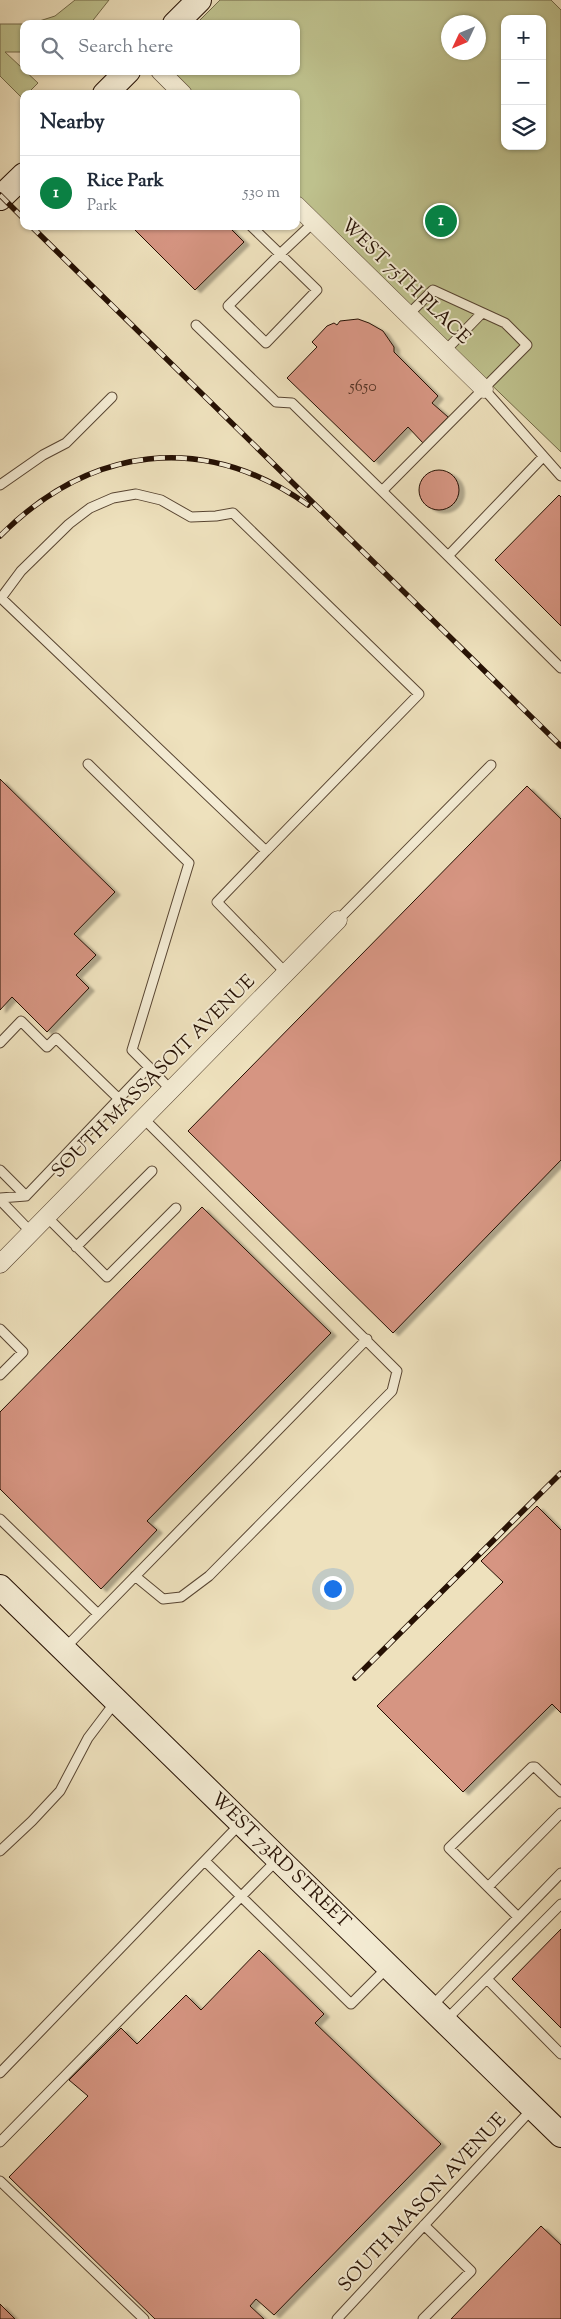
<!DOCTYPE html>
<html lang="en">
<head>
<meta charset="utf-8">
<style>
  :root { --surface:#fff; --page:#f2f2f3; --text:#1f2937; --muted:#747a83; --line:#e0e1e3; --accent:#0b8043 }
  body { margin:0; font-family:"Sorts Mill Goudy",serif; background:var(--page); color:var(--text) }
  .controls { position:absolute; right:15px; top:15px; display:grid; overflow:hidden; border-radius:10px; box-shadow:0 1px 4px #0004 }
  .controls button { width:45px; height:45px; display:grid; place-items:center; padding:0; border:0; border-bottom:1px solid var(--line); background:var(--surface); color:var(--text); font:25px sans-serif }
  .compass { position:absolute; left:441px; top:15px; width:45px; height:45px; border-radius:50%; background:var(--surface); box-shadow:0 1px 4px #0004; rotate:226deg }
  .you { position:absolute; left:332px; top:1588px; width:18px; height:18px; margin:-12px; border:4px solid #fff; border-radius:50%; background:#1a73e8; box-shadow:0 0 0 8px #1a73e833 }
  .badge { display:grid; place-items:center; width:32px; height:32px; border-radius:50%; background:var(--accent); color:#fff; font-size:16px; font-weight:700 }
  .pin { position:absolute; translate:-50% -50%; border:2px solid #fff; box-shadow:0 1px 5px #0006 }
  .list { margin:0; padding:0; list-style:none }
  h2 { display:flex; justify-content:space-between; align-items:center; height:65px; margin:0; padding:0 20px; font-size:21px }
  h2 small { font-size:16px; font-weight:400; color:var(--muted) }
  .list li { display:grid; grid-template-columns:32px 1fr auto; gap:15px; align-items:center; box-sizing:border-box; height:75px; padding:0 20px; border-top:1px solid var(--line) }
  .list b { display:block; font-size:19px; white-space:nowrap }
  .list p { margin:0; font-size:16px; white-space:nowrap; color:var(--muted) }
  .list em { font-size:16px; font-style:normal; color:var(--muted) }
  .icon { flex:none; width:28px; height:28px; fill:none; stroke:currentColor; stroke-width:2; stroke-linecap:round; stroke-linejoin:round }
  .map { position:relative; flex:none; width:561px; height:2319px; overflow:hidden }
  .search { position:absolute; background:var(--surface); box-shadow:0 1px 4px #0004; left:20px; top:20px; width:280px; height:55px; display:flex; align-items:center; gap:12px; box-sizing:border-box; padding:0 18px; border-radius:10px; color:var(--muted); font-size:19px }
  .panel { position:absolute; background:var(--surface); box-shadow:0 1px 4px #0004; left:20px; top:90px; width:280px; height:140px; border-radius:10px }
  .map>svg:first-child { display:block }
  .green { fill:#bec18d; stroke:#726948; fill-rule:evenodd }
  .building { fill:#d69582; stroke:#261104; filter:url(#shadow) }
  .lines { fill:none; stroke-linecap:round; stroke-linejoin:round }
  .lane-casing { stroke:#584532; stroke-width:11 }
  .street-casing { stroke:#584532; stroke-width:19 }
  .secondary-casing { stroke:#261104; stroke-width:26 }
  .lane { stroke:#f4ecd4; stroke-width:9 }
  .street { stroke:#f4ecd4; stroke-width:18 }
  .secondary { stroke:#f4ecd4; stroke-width:24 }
  .rail-casing { stroke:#261104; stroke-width:5.5 }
  .rail { stroke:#f4ecd4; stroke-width:4; stroke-dasharray:11; stroke-linecap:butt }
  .labels { text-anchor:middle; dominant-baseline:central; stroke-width:4; stroke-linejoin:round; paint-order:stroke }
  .number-label { font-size:16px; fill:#523224 }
  .street-label { font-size:19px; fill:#261104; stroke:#f4ecd4 }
</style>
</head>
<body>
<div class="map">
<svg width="561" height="2319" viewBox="0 0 561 2319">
  <defs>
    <filter id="shadow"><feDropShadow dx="5.5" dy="3" stdDeviation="1" flood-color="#0004"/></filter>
  </defs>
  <rect width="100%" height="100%" fill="#eee1bd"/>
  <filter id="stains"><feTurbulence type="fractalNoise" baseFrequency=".004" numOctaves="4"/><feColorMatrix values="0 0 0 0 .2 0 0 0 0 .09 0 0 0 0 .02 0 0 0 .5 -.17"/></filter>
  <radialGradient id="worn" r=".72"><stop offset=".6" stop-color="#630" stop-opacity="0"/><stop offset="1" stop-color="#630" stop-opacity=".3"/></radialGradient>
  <path class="green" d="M75,0H109L90,24H30L55,16Z
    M220,0H551L561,10V452L296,196V94H193L170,71H296V24H196ZM505,19H542V146H505ZM448,22H478V52H448Z
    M0,24H24V52H5L38,83L27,94H24L22,98L0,76Z"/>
  <path class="building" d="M131,226H228L244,242L195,290Z
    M358,319L369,323L383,331L394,347V352L438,396L432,403L448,417L423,443L408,427L374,462L287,378L317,347L312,342L327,326L334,323L337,325L340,321Z
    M419 490a20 20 0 1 1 40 0a20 20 0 1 1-40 0Z
    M559,495L561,497V626L495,560Z
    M0,779L115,892L74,934L96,955L76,975L89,988L47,1032L12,997L0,1010Z
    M527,786L561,819V1160L393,1333L188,1131Z
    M202,1207L331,1333L147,1521L157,1530L101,1589L0,1489V1412Z
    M537,1506L561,1530V1713L552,1704L463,1792L377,1706L503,1582L481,1561Z
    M561,1929V2028L512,1979Z
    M259,1950L324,2014L315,2023L441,2144L274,2315L256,2299L250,2306L264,2319H155L9,2177L88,2096L69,2080L121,2028L137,2044L186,1995L201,2010Z
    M541,2226L561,2245V2319H451Z
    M0,2304L15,2319H0Z"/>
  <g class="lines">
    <g class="lane-casing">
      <path id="lane" d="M251,226L280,254L314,222
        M280,254L317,290L266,343L228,306Z
        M196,325L276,402L292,403L382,491L527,345L505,323L433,290L408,315
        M445,351L482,313
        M484,389L561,476
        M543,457L448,556L561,668
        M0,485L43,455L66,443L112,397
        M382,491L448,556
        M88,764L189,863L132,1050L149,1067
        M266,851L419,694L233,513L216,516L191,517L161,500L136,494L113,498L90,508L69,524L21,571L1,598L266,851L217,902L286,973
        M338,920L491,765
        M0,1043L21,1021L47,1047L56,1038L118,1098
        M0,1170L26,1196
        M0,1198L26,1196L149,1067L171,1090
        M0,1200L31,1232
        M46,1216L107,1277L176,1208
        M76,1247L152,1171
        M0,1329L23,1352L0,1375
        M0,1519L98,1614
        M135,1576L163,1599L181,1597L209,1576L392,1391L397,1371L143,1118
        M64,1649L367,1339
        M0,1851L32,1821L60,1791L88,1738L116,1701
        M205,1861L351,2004L388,1967
        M488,1887L561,1813
        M518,1917L449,1848L532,1767H535L561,1792
        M488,1980L561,2054
        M430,2008L561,1873
        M445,2021L561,1904
        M0,2073L241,1823
        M0,2142L278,1859
        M0,2181L144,2319
        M337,2319L532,2109
        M423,2319L471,2271L424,2225"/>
    </g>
    <g class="street-casing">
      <path id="street" d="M160,71L183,94
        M296,205L484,389
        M0,1264L338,920"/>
    </g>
    <g class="secondary-casing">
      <path id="secondary" d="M175,24L199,0
        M105,94L128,71
        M0,198L24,175
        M0,1587L561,2135"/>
    </g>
    <use href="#lane" class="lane"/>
    <use href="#street" class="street"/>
    <use href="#secondary" class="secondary"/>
    <g class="rail-casing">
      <path id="rail" d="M0,195L24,219
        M31,226L561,746
        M0,536C90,446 203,431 308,505
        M355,1678L561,1473"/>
    </g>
    <use href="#rail" class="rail"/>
  </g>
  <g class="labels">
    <g class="number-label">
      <text x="363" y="387">5650</text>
    </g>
    <g class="street-label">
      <text transform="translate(405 282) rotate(44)">WEST 75TH PLACE</text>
      <text transform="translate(154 1077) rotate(-45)">SOUTH MASSASOIT AVENUE</text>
      <text transform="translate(280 1861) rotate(44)">WEST 73RD STREET</text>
      <text transform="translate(423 2203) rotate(-47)">SOUTH MASON AVENUE</text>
    </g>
  </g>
  <rect width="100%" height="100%" filter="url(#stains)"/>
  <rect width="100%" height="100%" fill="url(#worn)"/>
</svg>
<div class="controls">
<button>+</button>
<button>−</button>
<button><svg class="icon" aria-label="layers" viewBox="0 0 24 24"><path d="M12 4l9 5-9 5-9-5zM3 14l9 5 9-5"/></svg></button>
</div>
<svg class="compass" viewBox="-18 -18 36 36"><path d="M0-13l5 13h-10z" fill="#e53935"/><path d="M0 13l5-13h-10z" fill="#747a83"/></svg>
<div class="you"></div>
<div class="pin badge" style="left:441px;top:221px">1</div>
<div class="search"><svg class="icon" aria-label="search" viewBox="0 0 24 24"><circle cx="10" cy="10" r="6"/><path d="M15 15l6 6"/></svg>Search here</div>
<section class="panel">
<h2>Nearby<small></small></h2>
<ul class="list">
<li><span class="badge">1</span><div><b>Rice Park</b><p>Park</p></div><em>530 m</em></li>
</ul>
</section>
</div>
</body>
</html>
